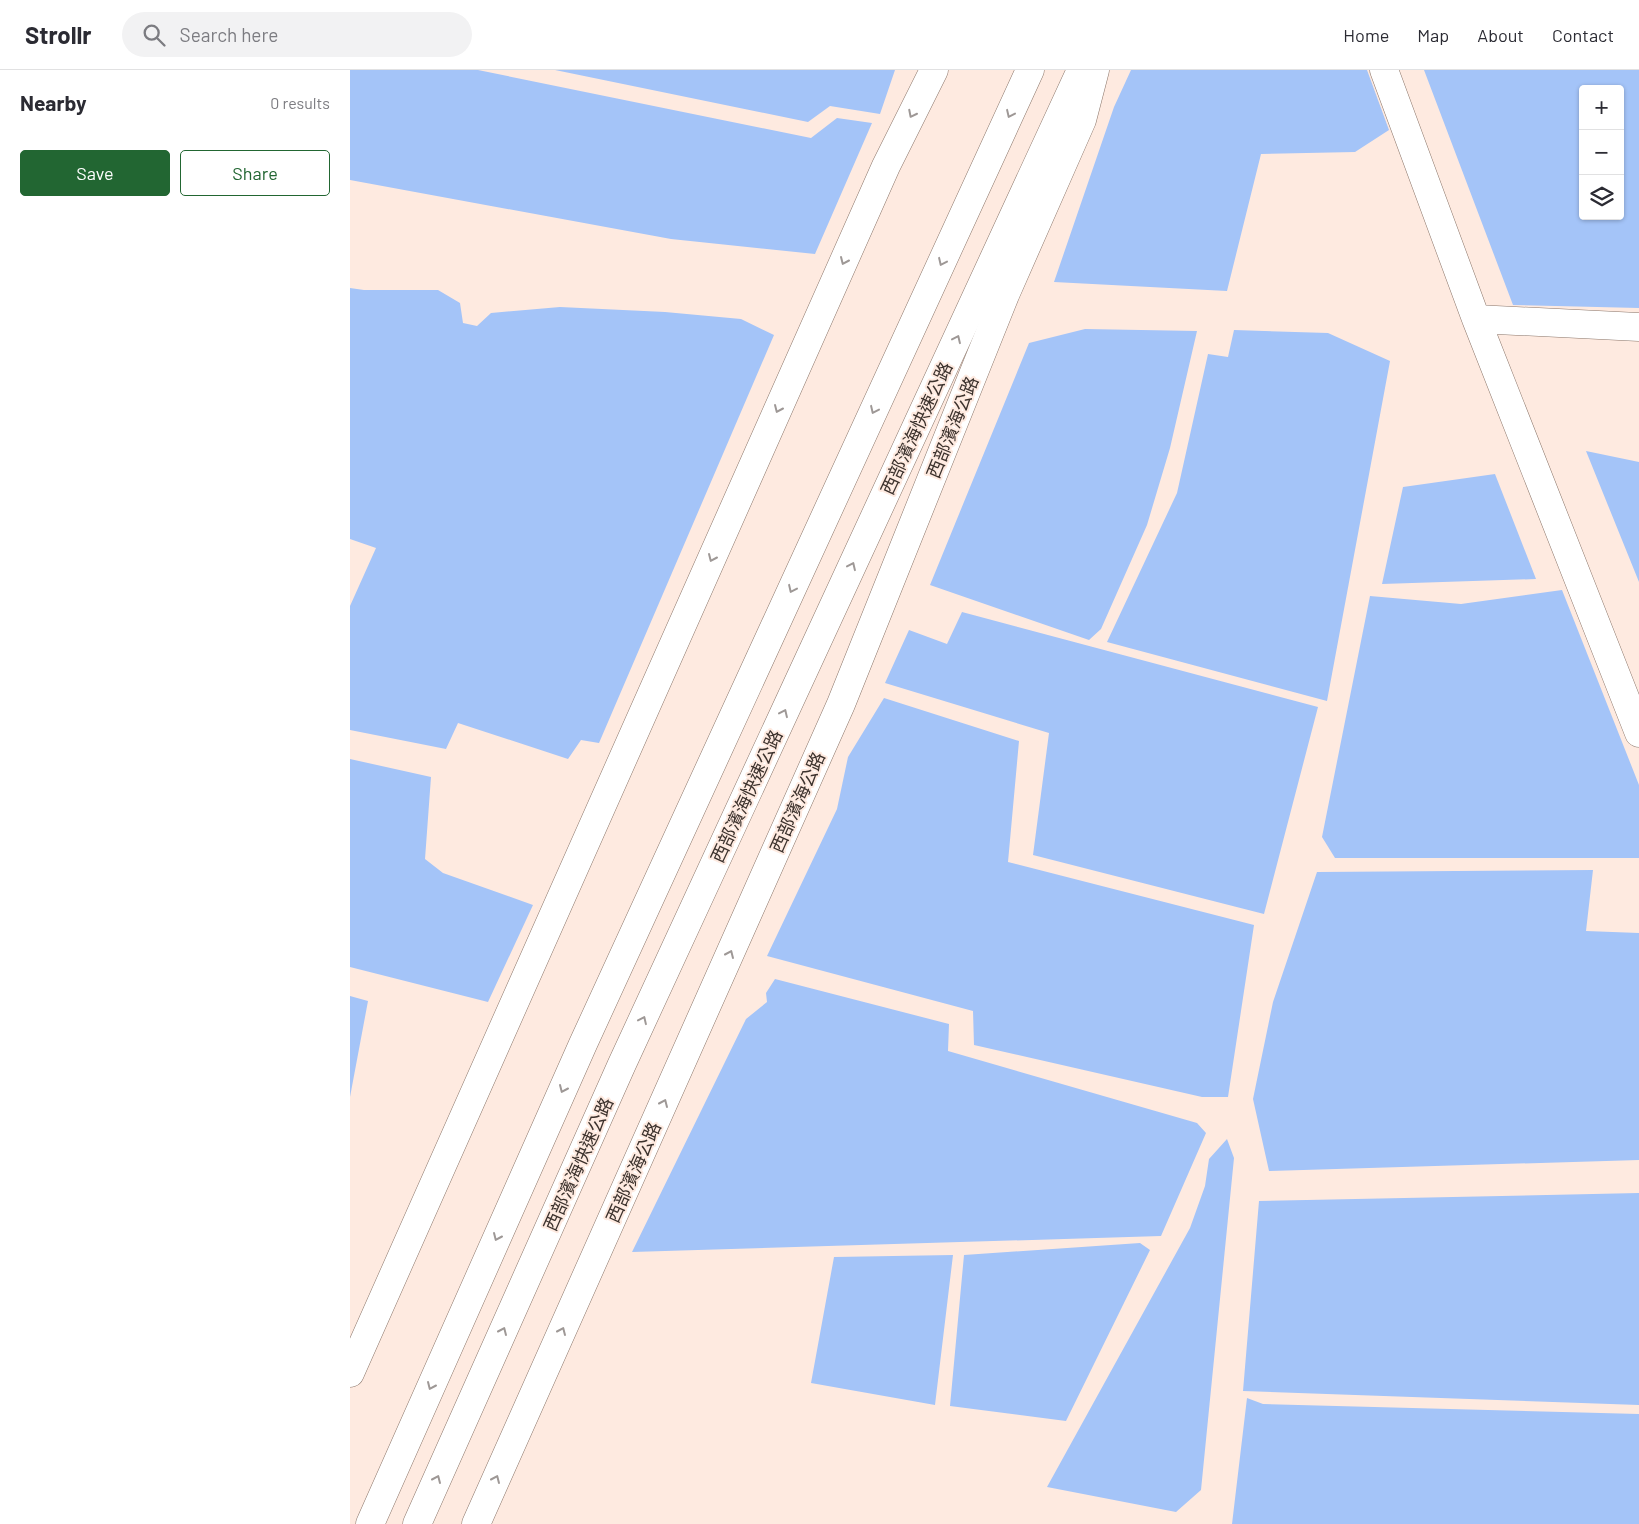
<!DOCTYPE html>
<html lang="en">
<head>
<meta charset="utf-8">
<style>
  :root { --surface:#fff; --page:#f2f2f3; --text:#2b2b33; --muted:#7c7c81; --line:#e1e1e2; --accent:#226632 }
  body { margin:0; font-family:Barlow,"Noto Sans TC",sans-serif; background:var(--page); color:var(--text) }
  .controls { position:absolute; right:15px; top:15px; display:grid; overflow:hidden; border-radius:5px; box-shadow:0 1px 4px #0004 }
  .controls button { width:45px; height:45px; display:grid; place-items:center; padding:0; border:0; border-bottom:1px solid var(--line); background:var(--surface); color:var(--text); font:25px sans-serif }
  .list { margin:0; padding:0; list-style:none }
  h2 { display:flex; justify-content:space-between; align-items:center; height:65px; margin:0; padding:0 20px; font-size:21px }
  h2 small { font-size:16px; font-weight:400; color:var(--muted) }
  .actions { display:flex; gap:10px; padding:15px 20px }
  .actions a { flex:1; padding:11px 0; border:1px solid var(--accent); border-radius:5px; text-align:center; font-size:18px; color:var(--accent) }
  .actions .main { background:var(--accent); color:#fff }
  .icon { flex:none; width:28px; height:28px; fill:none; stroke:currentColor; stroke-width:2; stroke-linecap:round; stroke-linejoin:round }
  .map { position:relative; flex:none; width:1289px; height:1454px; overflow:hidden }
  header { display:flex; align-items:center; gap:30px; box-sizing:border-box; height:70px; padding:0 25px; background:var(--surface); border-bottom:1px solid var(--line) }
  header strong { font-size:24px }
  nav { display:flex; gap:28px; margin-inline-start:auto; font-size:18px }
  .search { width:350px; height:45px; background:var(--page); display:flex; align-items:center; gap:12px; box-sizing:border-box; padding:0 18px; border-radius:28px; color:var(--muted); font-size:19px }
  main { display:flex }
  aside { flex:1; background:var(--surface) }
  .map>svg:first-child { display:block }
  .water { fill:#a4c4f8; fill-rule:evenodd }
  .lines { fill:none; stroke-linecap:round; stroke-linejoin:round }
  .minor-casing { stroke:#8b766a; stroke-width:29 }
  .major-casing { stroke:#8b766a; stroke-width:29 }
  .highway-casing { stroke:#8b766a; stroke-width:29 }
  .minor { stroke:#fff; stroke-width:28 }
  .major { stroke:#fff; stroke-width:28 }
  .highway { stroke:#fff; stroke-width:28 }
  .oneway { stroke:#9e9896 }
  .labels { text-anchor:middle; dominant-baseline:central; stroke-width:4; stroke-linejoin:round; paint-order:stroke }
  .street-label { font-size:18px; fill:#3c322d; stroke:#feeae0 }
</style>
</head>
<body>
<header>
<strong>Strollr</strong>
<div class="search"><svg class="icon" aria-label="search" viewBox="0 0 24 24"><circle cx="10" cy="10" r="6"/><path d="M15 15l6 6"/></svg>Search here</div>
<nav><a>Home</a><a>Map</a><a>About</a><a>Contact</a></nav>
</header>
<main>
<aside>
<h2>Nearby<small>0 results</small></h2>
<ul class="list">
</ul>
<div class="actions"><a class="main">Save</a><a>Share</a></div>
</aside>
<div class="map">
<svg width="1289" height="1454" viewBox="0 0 1289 1454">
  <rect width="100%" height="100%" fill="#feeae0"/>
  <path class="water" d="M0,0H128L461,68L487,48L522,53L465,184L321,169L0,110Z
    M205,0H545L530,44L480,36L458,52Z
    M781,0H1017L1039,60L1005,82L911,84L877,221L704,212L764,37Z
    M1074,0H1289V238L1163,235ZM1233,19H1270V146H1233Z
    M0,218L14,220H88L110,233L113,253L127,256L141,243L210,237L315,242L391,249L424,265L249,673L231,670L218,689L108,653L96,679L0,660V536L26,478L0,469Z
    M735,259L847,261L820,378L797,455L751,559L739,570L580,515L679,273Z
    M884,260L978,263L1040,291L977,631L757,572L827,423L858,284L878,287Z
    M1236,381L1289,392V512Z
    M1145,404L1186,509L1032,514L1053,417Z
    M1212,520L1289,715V788H985L972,767L1020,526L1111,534Z
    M612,542L968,637L914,844L683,785L699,663L535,613L559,560L597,574Z
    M534,628L669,671L658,792L904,855L878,1027H852L624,975L623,941L417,886L487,739L498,687Z
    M0,689L81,707L75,789L93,803L183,835L138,932L0,897Z
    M1243,800L1236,861L1289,863V1090L919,1101L903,1029L923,932L967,802Z
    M425,909L599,954L598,981L847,1053L856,1063L811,1166L282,1182L396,949L417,932L416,923Z
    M0,926L18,931L0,1027Z
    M877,1069L884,1088L851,1420L826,1442L697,1417L840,1158L855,1116L859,1089Z
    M1289,1123V1335L893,1321L909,1131Z
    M790,1173L800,1180L716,1351L600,1336L614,1185Z
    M603,1185L585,1335L461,1313L484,1187Z
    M897,1328L913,1334L1289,1344V1454H882Z"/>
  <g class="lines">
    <g class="minor-casing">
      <path id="minor" d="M1034,0L1126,249L1289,663
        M1126,249L1289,257"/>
    </g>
    <g class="major-casing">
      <path id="major" d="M0,1303L536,96L584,0
        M126,1454L491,634L655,225L732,50L745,0"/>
    </g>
    <g class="highway-casing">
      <path id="highway" d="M20,1454L233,974L680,0
        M67,1454L272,994L731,0"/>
    </g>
    <use href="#minor" class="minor"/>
    <use href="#major" class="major"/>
    <use href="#highway" class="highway"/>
  </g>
  <defs><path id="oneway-chevron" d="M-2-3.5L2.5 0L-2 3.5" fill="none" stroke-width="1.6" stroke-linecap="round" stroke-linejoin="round" transform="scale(1.25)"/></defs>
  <g class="oneway">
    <use href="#oneway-chevron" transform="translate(562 44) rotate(117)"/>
    <use href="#oneway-chevron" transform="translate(660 44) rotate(115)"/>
    <use href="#oneway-chevron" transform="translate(494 191) rotate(114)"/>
    <use href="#oneway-chevron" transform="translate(592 192) rotate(115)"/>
    <use href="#oneway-chevron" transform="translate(607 269) rotate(-65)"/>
    <use href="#oneway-chevron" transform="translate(428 339) rotate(114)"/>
    <use href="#oneway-chevron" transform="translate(524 340) rotate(115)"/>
    <use href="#oneway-chevron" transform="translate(362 488) rotate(114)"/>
    <use href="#oneway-chevron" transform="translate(502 496) rotate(-65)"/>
    <use href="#oneway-chevron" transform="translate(442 519) rotate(115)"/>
    <use href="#oneway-chevron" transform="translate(434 643) rotate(-65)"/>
    <use href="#oneway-chevron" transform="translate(380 884) rotate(-66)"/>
    <use href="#oneway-chevron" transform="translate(293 950) rotate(-65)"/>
    <use href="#oneway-chevron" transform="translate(213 1019) rotate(114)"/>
    <use href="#oneway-chevron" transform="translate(314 1033) rotate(-66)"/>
    <use href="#oneway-chevron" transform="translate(147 1167) rotate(114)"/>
    <use href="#oneway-chevron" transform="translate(153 1261) rotate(-66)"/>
    <use href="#oneway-chevron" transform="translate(212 1261) rotate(-66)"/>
    <use href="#oneway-chevron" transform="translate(81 1316) rotate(114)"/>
    <use href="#oneway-chevron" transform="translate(87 1409) rotate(-66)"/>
    <use href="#oneway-chevron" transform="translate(146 1409) rotate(-66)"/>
  </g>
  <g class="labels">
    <g class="street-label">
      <text transform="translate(602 357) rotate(-68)">西部濱海公路</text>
      <text transform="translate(566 358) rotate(-65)">西部濱海快速公路</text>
      <text transform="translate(396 726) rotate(-65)">西部濱海快速公路</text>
      <text transform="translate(447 732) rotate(-66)">西部濱海公路</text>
      <text transform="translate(228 1094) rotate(-66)">西部濱海快速公路</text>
      <text transform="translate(283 1102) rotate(-66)">西部濱海公路</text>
    </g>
  </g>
</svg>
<div class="controls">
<button>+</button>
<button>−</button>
<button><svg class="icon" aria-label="layers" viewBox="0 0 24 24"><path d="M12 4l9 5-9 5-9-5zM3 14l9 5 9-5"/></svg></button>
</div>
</div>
</main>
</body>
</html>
